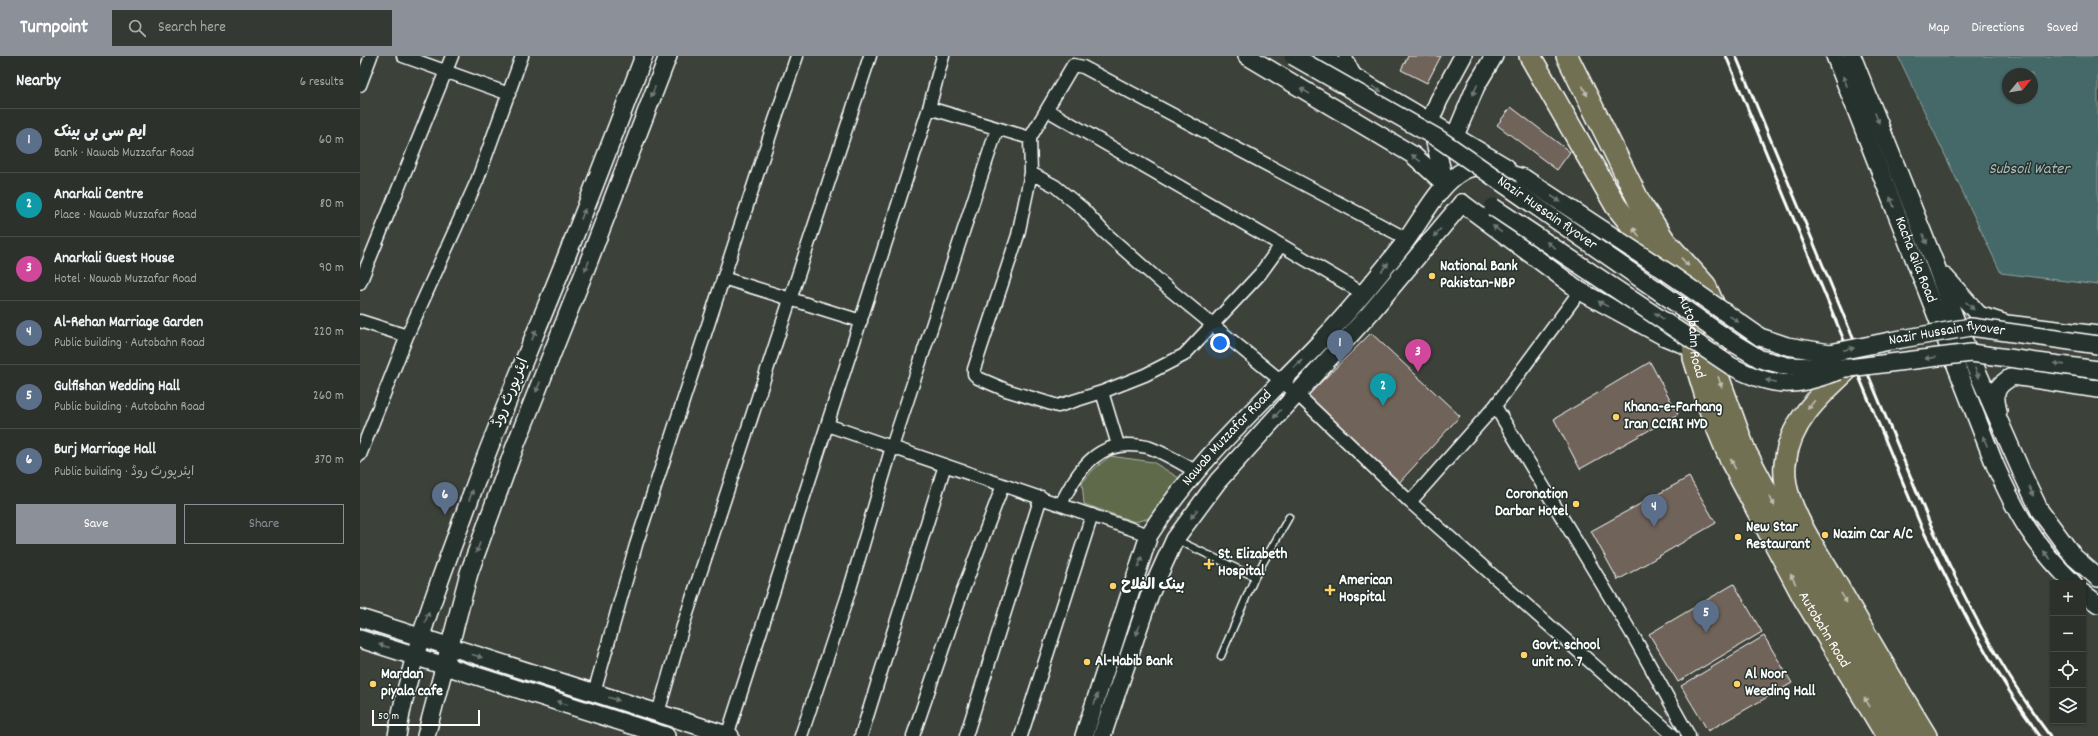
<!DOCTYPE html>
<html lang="en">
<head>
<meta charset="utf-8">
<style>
  :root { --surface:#2d312c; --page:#353934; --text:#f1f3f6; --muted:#a7a9a9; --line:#484c48; --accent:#8c9099 }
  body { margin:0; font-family:Dekko,"Playpen Sans Arabic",sans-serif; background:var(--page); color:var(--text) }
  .controls { position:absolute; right:12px; bottom:12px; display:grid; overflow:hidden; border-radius:0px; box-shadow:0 1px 3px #0004 }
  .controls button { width:36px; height:36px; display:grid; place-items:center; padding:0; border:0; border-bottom:1px solid var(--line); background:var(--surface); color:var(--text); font:20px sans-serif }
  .compass { position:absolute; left:1642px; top:12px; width:36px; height:36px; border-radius:50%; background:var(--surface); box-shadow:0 1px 3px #0004; rotate:60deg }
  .scale { position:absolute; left:12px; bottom:10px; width:108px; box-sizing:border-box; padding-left:4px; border:2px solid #fff; border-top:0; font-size:11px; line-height:14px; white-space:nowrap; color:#fff; -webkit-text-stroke:3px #26332d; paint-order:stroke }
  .you { position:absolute; left:860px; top:287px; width:14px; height:14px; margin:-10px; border:3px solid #fff; border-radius:50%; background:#1a73e8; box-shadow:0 0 0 6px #1a73e833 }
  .badge { display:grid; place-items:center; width:26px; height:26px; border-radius:50%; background:var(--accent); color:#fff; font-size:13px; font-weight:700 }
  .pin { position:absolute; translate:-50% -33px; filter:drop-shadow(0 1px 2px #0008) }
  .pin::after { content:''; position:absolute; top:21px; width:14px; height:12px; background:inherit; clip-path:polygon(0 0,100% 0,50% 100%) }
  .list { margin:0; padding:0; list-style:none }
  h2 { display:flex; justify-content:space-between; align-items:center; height:52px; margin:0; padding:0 16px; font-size:17px }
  h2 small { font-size:13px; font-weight:400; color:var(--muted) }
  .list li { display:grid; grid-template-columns:26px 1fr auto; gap:12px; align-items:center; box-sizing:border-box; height:64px; padding:0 16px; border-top:1px solid var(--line) }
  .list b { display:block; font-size:15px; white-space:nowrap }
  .list p { margin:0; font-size:13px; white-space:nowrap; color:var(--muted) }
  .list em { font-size:13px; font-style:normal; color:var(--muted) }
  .actions { display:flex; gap:8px; padding:12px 16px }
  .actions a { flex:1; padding:9px 0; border:1px solid var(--accent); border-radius:0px; text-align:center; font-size:14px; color:var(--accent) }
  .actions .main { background:var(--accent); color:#fff }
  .icon { flex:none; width:22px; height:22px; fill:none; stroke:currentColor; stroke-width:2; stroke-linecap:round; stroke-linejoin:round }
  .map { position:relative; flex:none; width:1738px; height:680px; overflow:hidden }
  header { display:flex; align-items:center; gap:24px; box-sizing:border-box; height:56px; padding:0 20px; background:var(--accent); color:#fff }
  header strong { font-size:19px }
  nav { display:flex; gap:22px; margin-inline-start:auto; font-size:14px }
  .search { width:280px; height:36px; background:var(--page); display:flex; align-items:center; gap:10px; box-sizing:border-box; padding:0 14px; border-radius:0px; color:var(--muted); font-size:15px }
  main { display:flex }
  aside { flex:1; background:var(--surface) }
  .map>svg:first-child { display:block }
  .green { fill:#5e6b4c; stroke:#aeb5a6 }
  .water { fill:#446867; stroke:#8fa4a4; fill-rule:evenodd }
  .building { fill:#6f635a; stroke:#fff }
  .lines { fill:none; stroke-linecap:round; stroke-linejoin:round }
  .lane-casing { stroke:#fff; stroke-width:9 }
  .street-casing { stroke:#fff; stroke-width:15 }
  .secondary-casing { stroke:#fff; stroke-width:20 }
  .highway-casing { stroke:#fff; stroke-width:24 }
  .lane { stroke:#26332d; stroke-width:6 }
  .street { stroke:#26332d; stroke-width:12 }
  .secondary { stroke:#26332d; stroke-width:17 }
  .highway { stroke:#716f52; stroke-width:21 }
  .rail { stroke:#fff; stroke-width:3 }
  .secondary-bridge-casing { stroke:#fff; stroke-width:20; stroke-linecap:butt }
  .secondary-bridge { stroke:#26332d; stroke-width:17 }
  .oneway { fill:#727a76 }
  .oneway2 { fill:#bfbeb1 }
  .poi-dot { fill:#ffd166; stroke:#26332d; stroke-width:1.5 }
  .labels { text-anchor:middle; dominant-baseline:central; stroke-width:3; stroke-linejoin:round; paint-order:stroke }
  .street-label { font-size:15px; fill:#fff; stroke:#26332d }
  .poi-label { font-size:15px; font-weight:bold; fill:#fff; stroke:#26332d; text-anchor:start }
  .water-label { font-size:16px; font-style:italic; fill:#abbbbb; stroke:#26332d }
</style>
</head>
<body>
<header>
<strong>Turnpoint</strong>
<div class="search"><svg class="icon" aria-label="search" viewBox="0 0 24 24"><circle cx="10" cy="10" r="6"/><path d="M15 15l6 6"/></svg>Search here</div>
<nav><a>Map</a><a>Directions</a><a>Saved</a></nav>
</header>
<main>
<aside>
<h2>Nearby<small>6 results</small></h2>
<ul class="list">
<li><span class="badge" style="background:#5c6f8a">1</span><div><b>ایم سی بی بینک</b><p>Bank · Nawab Muzzafar Road</p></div><em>60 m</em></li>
<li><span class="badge" style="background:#0f9aa8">2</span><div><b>Anarkali Centre</b><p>Place · Nawab Muzzafar Road</p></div><em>80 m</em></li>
<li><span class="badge" style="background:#d1479c">3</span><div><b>Anarkali Guest House</b><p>Hotel · Nawab Muzzafar Road</p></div><em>90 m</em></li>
<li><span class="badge" style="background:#5c6f8a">4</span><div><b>Al-Rehan Marriage Garden</b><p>Public building · Autobahn Road</p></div><em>220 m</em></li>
<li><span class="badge" style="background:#5c6f8a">5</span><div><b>Gulfishan Wedding Hall</b><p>Public building · Autobahn Road</p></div><em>260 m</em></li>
<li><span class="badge" style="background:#5c6f8a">6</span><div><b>Burj Marriage Hall</b><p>Public building · ایئرپورٹ روڈ</p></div><em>370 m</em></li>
</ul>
<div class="actions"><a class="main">Save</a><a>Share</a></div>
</aside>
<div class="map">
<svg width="1738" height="680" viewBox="0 0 1738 680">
  <rect width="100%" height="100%" fill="#3c413a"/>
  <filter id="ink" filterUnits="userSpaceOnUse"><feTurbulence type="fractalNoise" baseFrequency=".025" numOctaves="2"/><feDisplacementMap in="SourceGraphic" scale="8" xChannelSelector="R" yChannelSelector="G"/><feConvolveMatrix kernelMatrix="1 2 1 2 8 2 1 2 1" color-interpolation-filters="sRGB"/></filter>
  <g filter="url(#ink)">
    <path class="green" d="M750,400L793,406L819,422L790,462L775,466L724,448L722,427L733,414Z"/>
    <path class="water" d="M1538,0H1738V229L1641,217ZM1648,18H1672V42H1648Z"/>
    <path class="building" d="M1048,0H1081L1067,27L1041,14Z
      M1151,51L1210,96L1197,114L1137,69Z
      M1011,277L1100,360L1038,428L947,340Z
      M1290,306L1318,358L1220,413L1194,363Z
      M1329,421L1356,467L1258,524L1231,475Z
      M1374,528L1402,576L1318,626L1289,578Z
      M1404,580L1432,627L1348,675L1321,630Z"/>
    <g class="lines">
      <g class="lane-casing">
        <path id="lane" d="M817,484L895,521
          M861,600L895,521L929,461"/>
      </g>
      <g class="street-casing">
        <path id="street" d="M43,0L149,38
          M985,0L996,21
          M0,29L11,0
          M569,52L670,82
          M687,54L921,189
          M671,117L695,130L723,153L743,175L804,229L936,337L1050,446
          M363,222L501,265
          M0,227L92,0
          M1220,235L1135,350L1275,583L1329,680
          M1004,238L921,189L900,218L824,299L785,319L742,336L698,350L646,334L618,322L614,318V313L658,179L671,117L670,82L713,9L723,11L1047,183
          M0,265L47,280
          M742,336L758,389
          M1135,350L1050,446L1314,680
          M467,369L789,479
          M0,399L47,280L117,125L162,0
          M701,448C719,411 740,381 787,391C800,394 824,409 837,416
          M234,637L276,489L414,67L437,0
          M298,657L323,570L510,0
          M367,680L569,52L583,0
          M441,680L488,539L532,391L637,73
          M501,680L585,409
          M553,680L600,542L643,429
          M606,680L681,441
          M661,680L732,459"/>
      </g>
      <g class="secondary-casing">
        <g id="secondary">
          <path d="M887,0L1053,99L1085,128"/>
          <path d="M959,0L1146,111"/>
          <path id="s1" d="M1475,0L1635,409C1656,457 1674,489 1713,527"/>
          <path d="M1492,0L1576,210L1599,274L1662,417L1680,455L1692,471L1714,501L1738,522"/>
          <path d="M1099,90L1095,80L1116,30L1134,0"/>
          <path d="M1085,128L1070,65L1079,44L1103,0"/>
          <path d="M1102,147L1220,235L1305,281L1344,297"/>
          <path d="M1585,221L1619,259L1647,268L1738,279"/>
          <path d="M1638,355C1633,335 1636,330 1653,320L1738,333"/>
          <path d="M1723,537L1738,548"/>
          <path d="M0,562L370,680"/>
          <path d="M0,583L306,680"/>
          <path d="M37,680C50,596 83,517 112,437C142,355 177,275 209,194C235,129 259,65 284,0"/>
          <path d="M66,680L109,517L154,393L230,202L308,0"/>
          <path id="s2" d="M724,680L789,479C835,406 902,347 961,285C990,255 1016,223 1042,190C1061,166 1078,127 1105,114C1122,105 1146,118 1164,122"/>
          <path d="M742,680L790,538L815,483L858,425L1011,256L1102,147"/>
        </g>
      </g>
      <g class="highway-casing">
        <g id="highway">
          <path id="s3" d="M1170,0L1256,150L1313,221L1332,267L1334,302L1351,357L1371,405L1444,542L1527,680"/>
          <path d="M1207,0L1281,149L1305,185L1345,229L1355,252V312L1385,395L1470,554L1545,680"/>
          <path d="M1489,312C1461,338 1429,366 1425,408C1424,418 1426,431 1429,441C1440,473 1461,502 1478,531C1507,581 1536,631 1566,680"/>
        </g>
      </g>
      <use href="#lane" class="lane"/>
      <use href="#street" class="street"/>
      <use href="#secondary" class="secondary"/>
      <use href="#highway" class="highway"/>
      <path class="rail" d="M1366,0L1561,470C1596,543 1632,615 1680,680
        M1376,0L1569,465C1603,540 1640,614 1690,680"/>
      <g class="secondary-bridge-casing">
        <g id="secondary-bridge">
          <path id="s4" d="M933,0L1079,83L1372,286L1400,303L1427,310L1489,312L1611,297L1738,314"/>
          <path d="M1164,122L1307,216L1400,281L1427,290L1470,297"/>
          <path d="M1133,151L1371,310C1415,333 1434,331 1479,315"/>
          <path id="s5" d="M1459,302L1470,297L1530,285L1611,271L1738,289"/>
        </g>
      </g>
      <use href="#secondary-bridge" class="secondary-bridge"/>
    </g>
    <defs><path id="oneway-solid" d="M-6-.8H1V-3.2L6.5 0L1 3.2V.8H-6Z"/></defs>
    <g class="oneway">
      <use href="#oneway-solid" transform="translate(1485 25) rotate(-111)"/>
      <use href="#oneway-solid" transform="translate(1017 33) rotate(30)"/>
      <use href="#oneway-solid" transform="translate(1115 34) rotate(114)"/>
      <use href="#oneway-solid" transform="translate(945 35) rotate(-149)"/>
      <use href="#oneway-solid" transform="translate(293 36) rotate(111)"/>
      <use href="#oneway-solid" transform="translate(1517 62) rotate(68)"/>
      <use href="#oneway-solid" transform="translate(1056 102) rotate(-142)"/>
      <use href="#oneway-solid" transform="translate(1196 143) rotate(33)"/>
      <use href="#oneway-solid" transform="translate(1532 146) rotate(-111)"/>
      <use href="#oneway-solid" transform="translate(223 158) rotate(-69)"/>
      <use href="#oneway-solid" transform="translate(1137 173) rotate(-143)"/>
      <use href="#oneway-solid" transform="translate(1077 177) rotate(130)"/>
      <use href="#oneway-solid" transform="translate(1565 183) rotate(68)"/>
      <use href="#oneway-solid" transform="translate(1191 189) rotate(-146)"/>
      <use href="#oneway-solid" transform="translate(227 210) rotate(112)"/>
      <use href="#oneway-solid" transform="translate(1025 211) rotate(-52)"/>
      <use href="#oneway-solid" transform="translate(1243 248) rotate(-151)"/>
      <use href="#oneway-solid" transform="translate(1610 250) rotate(44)"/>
      <use href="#oneway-solid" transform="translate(1299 260) rotate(-146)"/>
      <use href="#oneway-solid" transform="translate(1374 263) rotate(35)"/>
      <use href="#oneway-solid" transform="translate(174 279) rotate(-68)"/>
      <use href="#oneway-solid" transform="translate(1489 293) rotate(-12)"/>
      <use href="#oneway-solid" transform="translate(1570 302) rotate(173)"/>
      <use href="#oneway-solid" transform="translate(938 308) rotate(-44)"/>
      <use href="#oneway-solid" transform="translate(1699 308) rotate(-172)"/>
      <use href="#oneway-solid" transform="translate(1617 317) rotate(67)"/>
      <use href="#oneway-solid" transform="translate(1411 325) rotate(-168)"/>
      <use href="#oneway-solid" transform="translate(178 331) rotate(112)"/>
      <use href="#oneway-solid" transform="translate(917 358) rotate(131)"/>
      <use href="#oneway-solid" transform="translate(1625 385) rotate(-112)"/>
      <use href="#oneway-solid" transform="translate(1671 435) rotate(65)"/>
      <use href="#oneway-solid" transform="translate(111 439) rotate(-70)"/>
      <use href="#oneway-solid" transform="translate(834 458) rotate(127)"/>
      <use href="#oneway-solid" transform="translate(118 492) rotate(110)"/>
      <use href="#oneway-solid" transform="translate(1687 499) rotate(-130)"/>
      <use href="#oneway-solid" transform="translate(780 506) rotate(-72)"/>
      <use href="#oneway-solid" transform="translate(67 561) rotate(-71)"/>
      <use href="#oneway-solid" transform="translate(778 574) rotate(108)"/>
      <use href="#oneway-solid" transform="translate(24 590) rotate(-162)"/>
      <use href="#oneway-solid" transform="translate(117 600) rotate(17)"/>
      <use href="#oneway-solid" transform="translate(254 643) rotate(18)"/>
      <use href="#oneway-solid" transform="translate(736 643) rotate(-72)"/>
      <use href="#oneway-solid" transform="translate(202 647) rotate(-162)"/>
    </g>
    <g class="oneway2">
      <use href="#oneway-solid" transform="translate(1225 35) rotate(64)"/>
      <use href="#oneway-solid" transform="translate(1276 176) rotate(-127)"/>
      <use href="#oneway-solid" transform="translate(1325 206) rotate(47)"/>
      <use href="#oneway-solid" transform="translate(1360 326) rotate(72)"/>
      <use href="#oneway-solid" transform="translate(1451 349) rotate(129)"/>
      <use href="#oneway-solid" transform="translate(1373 408) rotate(-116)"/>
      <use href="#oneway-solid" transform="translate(1412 445) rotate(62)"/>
      <use href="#oneway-solid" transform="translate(1433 523) rotate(-118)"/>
      <use href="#oneway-solid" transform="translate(1484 542) rotate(60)"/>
      <use href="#oneway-solid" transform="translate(1507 646) rotate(-121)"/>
    </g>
  </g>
  <g class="poi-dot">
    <circle cx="1072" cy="220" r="4"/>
    <circle cx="1256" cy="361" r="4"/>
    <circle cx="1216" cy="448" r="4"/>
    <circle cx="1465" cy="479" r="4"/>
    <circle cx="1378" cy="481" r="4"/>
    <path d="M847 502h4v4h4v4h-4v4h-4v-4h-4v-4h4z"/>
    <circle cx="753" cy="530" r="4"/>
    <path d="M968 528h4v4h4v4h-4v4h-4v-4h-4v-4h4z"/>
    <circle cx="1164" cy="599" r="4"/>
    <circle cx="727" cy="606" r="4"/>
    <circle cx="13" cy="628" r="4"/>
    <circle cx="1377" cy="628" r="4"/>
  </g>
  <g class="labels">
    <g class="street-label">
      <text stroke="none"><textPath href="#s4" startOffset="299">Nazir Hussain flyover</textPath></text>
      <text stroke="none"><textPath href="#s1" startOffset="219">Kacha Qila Road</textPath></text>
      <text stroke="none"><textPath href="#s3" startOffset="327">Autobahn Road</textPath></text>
      <text stroke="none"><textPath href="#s5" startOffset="131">Nazir Hussain flyover</textPath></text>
      <text transform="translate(151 337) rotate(-68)">ایئرپورٹ روڈ</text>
      <text stroke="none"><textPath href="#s2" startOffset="336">Nawab Muzzafar Road</textPath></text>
      <text stroke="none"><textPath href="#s3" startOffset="651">Autobahn Road</textPath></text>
    </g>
    <g class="poi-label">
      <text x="1080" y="211">National Bank<tspan x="1080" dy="17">Pakistan-NBP</tspan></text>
      <text x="1264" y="352">Khana-e-Farhang<tspan x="1264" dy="17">Iran CCIRI HYD</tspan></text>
      <text x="1208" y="439" text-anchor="end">Coronation<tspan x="1208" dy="17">Darbar Hotel</tspan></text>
      <text x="1386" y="472">New Star<tspan x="1386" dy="17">Restaurant</tspan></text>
      <text x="1473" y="479">Nazim Car A/C</text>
      <text x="858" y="499">St. Elizabeth<tspan x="858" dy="17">Hospital</tspan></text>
      <text x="979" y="525">American<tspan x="979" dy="17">Hospital</tspan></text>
      <text x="761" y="530">بینک الفلاح</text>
      <text x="1172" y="590">Govt. school<tspan x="1172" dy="17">unit no. 7</tspan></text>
      <text x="735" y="606">Al-Habib Bank</text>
      <text x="21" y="619">Mardan<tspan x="21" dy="17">piyala cafe</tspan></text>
      <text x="1385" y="619">Al Noor<tspan x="1385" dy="17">Weeding Hall</tspan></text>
    </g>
    <g class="water-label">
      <text x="1669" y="113">Subsoil Water</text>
    </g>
  </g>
</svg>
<div class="controls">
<button>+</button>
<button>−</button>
<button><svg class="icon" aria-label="locate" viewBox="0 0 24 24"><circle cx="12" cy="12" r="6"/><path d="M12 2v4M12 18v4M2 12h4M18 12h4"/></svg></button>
<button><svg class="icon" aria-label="layers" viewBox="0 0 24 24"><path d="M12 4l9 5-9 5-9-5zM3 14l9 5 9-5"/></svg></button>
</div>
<svg class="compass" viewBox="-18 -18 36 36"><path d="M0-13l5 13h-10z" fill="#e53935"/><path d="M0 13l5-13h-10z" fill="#a7a9a9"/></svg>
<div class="scale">50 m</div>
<div class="you"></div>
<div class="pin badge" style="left:980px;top:307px;background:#5c6f8a">1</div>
<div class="pin badge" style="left:1023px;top:350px;background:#0f9aa8">2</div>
<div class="pin badge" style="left:1058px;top:316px;background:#d1479c">3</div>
<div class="pin badge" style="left:1294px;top:471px;background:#5c6f8a">4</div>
<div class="pin badge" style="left:1346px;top:577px;background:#5c6f8a">5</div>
<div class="pin badge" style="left:85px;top:459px;background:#5c6f8a">6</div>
</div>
</main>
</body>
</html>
